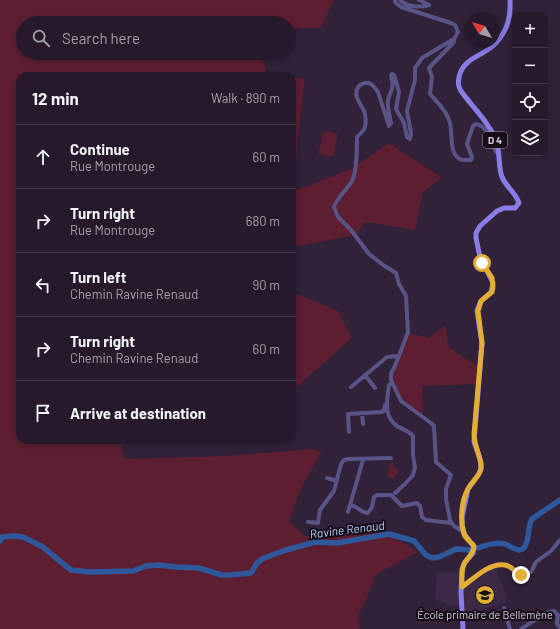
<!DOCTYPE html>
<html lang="en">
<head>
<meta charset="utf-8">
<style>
  :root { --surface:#25192b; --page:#312637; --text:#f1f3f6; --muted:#a3a0a9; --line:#423847 }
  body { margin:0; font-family:Barlow,sans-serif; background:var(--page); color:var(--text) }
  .controls { position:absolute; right:12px; top:12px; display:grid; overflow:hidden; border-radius:8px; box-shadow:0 2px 6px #0003 }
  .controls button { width:36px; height:36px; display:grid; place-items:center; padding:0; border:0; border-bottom:1px solid var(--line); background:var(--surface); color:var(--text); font:20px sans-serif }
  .compass { position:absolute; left:464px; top:12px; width:36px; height:36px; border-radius:50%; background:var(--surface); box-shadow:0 2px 6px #0003; rotate:308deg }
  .stop { position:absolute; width:12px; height:12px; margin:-9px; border:3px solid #e3ae34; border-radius:50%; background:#fff }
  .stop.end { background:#e3ae34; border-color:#fff; box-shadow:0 1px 4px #0008 }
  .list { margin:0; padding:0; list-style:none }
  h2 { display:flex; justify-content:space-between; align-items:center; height:52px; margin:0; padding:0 16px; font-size:17px }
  h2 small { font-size:13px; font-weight:400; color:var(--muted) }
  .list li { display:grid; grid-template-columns:26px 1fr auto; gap:12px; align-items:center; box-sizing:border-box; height:64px; padding:0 16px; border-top:1px solid var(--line) }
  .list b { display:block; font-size:15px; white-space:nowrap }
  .list p { margin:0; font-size:13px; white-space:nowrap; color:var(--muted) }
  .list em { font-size:13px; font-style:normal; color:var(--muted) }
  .icon { flex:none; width:22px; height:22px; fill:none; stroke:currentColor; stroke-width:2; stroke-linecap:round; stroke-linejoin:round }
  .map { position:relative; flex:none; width:560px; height:629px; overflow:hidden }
  .search { position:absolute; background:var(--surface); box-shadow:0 2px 6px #0003; left:16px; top:16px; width:280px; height:44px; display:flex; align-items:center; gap:10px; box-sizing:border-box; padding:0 14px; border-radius:22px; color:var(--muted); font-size:15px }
  .panel { position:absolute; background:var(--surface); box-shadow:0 2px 6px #0003; left:16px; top:72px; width:280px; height:372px; border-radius:12px }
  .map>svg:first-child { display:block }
  .built { fill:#3c2946 }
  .green { fill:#5c1e30 }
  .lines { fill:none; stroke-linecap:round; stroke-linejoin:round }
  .river { stroke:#2f579c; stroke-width:5.5 }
  .minor { stroke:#585487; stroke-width:4 }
  .major { stroke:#887ce6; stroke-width:5 }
  .route { stroke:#e3ae34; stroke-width:5 }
  .labels { text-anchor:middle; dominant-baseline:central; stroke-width:4; stroke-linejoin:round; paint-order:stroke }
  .shield { fill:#150e19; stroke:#9e95a3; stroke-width:1 }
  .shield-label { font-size:10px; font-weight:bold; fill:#d8cfde }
  .poi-label { font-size:11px; fill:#d8cfde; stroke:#150e19 }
  .water-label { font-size:12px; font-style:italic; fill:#b6cef5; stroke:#150e19 }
</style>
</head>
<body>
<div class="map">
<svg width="560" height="629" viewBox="0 0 560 629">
  <rect width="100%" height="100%" fill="#312139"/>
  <path class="built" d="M496,567L508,601L465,616L464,588L474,580Z
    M437,572H459V605L448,606L445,602H439L435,598Z"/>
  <path class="green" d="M0,0H334L321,28H289V23H23V53H260L267,73L285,76H20V440H120L124,459L226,456L311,449L322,452L301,488L289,521L305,536L349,535L368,531L383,533L404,543L418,552L377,574L358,616L360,629H0Z
    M292,77L305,79L298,137L294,191L351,169L389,143L442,178L423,192L415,230L365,222L356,235L292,247Z
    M324,131L338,134L333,157L318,154Z
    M292,292L338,311L352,338L292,391Z
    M443,327H446C447,333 447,341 449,347C451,350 474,363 479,367L478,384L422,386L423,416L406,405L394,388L391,373L409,333L429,338Z
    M390,463H393V466L399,471L393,479L388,476Z"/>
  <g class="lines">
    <path class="river" d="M0,541L2,537L14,536L23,537L43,547L71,570L89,572L133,571L146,566L158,565L177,567L199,568L222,575H230L251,573L257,563L262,559L283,551L315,542L337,543L389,534L414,541L426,555L432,558L439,557L456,549L470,550
      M478,548C485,545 497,542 505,544C511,546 520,555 525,546C530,538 527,527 532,519L560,500"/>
    <path class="minor" d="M395,0V2L401,7L451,23L455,25L458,32L453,41L454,42L429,68L432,77L430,94C437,102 446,110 449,120C454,131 447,155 462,160H471L472,157L467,144L473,126L476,124C489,126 491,143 496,152H498
      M400,0C407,7 420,8 429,5L419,0
      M453,41L452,40L422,58L415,68V80L407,111L411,133L410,139L407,137L404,123L396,109L399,92L394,75L392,74L391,76C395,92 390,88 388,101C387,108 390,116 391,123L389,126L378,92C376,89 373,85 369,83C366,82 362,84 360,85C351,94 361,104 364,111C366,115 366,123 365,127C364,132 360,133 357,137C357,147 357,172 352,181C347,190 337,197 334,207L338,217L351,230L369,254L383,265L396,273L399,284L406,296L408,332L395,366L391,373V380L401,401L431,423L434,426L436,462L451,475L446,489V499L450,520L454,526L464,532
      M365,375L375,388
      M392,383L389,385C387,400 383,416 397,426C402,429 409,431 413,436V455L415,467L413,475L405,484L395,493
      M351,387L387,357L398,356
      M362,413L363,424
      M349,432L348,414L381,412L384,411L385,405
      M327,478L337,481
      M350,505C358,506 361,513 368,513L372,507L374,497L377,495H391L402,506L417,503L420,506L422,517L426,520L451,523
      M348,512L363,460
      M308,522L318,523L320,510L334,491L341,464L344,460L348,459L391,458
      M462,587C473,579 490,562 505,565C512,566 515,572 521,575H525L531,572L536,562L551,551L560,540
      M504,608L510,629
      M521,629L546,613L554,611L558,615L557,624L560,627"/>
    <path class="major" d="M463,629L461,592L462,569L465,562L473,553L474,547L465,535L462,527V517L468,489L479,474L481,469V462L474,442L482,343L477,311L481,301L491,292L493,283L480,257L476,238V233L480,226L497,211L504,208H515L519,203C516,193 506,187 502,177C498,166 500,154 497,143C490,123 473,108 461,91C458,86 458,83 459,77C463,57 485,56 496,43C508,29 511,17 510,0"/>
  </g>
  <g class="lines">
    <path class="route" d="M482,263L492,278L493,287L492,292L481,301L478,311L482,343L474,434C474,446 482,459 481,468C480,476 472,481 468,489C461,501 460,521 464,534C466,539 471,542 474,546C473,555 468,557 464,564C461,571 462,580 462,587C473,579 490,562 505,565C512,566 515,572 521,575"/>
  </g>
  <defs>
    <g id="school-disc" transform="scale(1)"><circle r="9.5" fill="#e3ae34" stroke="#150e19"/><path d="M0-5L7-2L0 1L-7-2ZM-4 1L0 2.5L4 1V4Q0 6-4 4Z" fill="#111"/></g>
  </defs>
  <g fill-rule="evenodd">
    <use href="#school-disc" x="485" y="595"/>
  </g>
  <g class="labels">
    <rect class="shield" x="483" y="132" width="24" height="16" rx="3"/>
    <g class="shield-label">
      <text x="495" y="140">D 4</text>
    </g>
    <g class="poi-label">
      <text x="485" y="614">École primaire de Bellemène</text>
    </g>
    <g class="water-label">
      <text transform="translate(347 529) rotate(-7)">Ravine Renaud</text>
    </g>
  </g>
</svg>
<div class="controls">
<button>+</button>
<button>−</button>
<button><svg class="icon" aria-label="locate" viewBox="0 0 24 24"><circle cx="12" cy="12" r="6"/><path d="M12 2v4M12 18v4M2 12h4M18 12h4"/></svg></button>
<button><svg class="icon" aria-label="layers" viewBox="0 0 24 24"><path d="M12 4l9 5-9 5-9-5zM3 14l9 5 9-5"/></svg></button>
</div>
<svg class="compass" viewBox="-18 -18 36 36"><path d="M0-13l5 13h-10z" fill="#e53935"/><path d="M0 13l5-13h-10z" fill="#a3a0a9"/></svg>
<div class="stop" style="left:482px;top:263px"></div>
<div class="stop end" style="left:521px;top:575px"></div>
<div class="search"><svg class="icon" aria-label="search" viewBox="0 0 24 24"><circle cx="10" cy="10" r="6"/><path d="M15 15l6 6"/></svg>Search here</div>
<section class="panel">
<h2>12 min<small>Walk · 890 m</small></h2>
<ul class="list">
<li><svg class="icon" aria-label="ahead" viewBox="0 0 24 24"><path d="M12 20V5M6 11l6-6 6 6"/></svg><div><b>Continue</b><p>Rue Montrouge</p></div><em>60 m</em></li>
<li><svg class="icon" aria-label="right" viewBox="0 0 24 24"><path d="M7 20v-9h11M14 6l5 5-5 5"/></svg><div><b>Turn right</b><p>Rue Montrouge</p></div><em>680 m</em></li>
<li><svg class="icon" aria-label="left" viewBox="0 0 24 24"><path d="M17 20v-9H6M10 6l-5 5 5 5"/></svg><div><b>Turn left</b><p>Chemin Ravine Renaud</p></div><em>90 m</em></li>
<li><svg class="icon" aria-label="right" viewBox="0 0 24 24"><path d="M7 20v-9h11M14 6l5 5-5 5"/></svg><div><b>Turn right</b><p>Chemin Ravine Renaud</p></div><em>60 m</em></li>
<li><svg class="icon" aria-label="arrive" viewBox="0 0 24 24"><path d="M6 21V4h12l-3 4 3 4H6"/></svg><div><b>Arrive at destination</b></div></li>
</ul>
</section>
</div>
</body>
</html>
